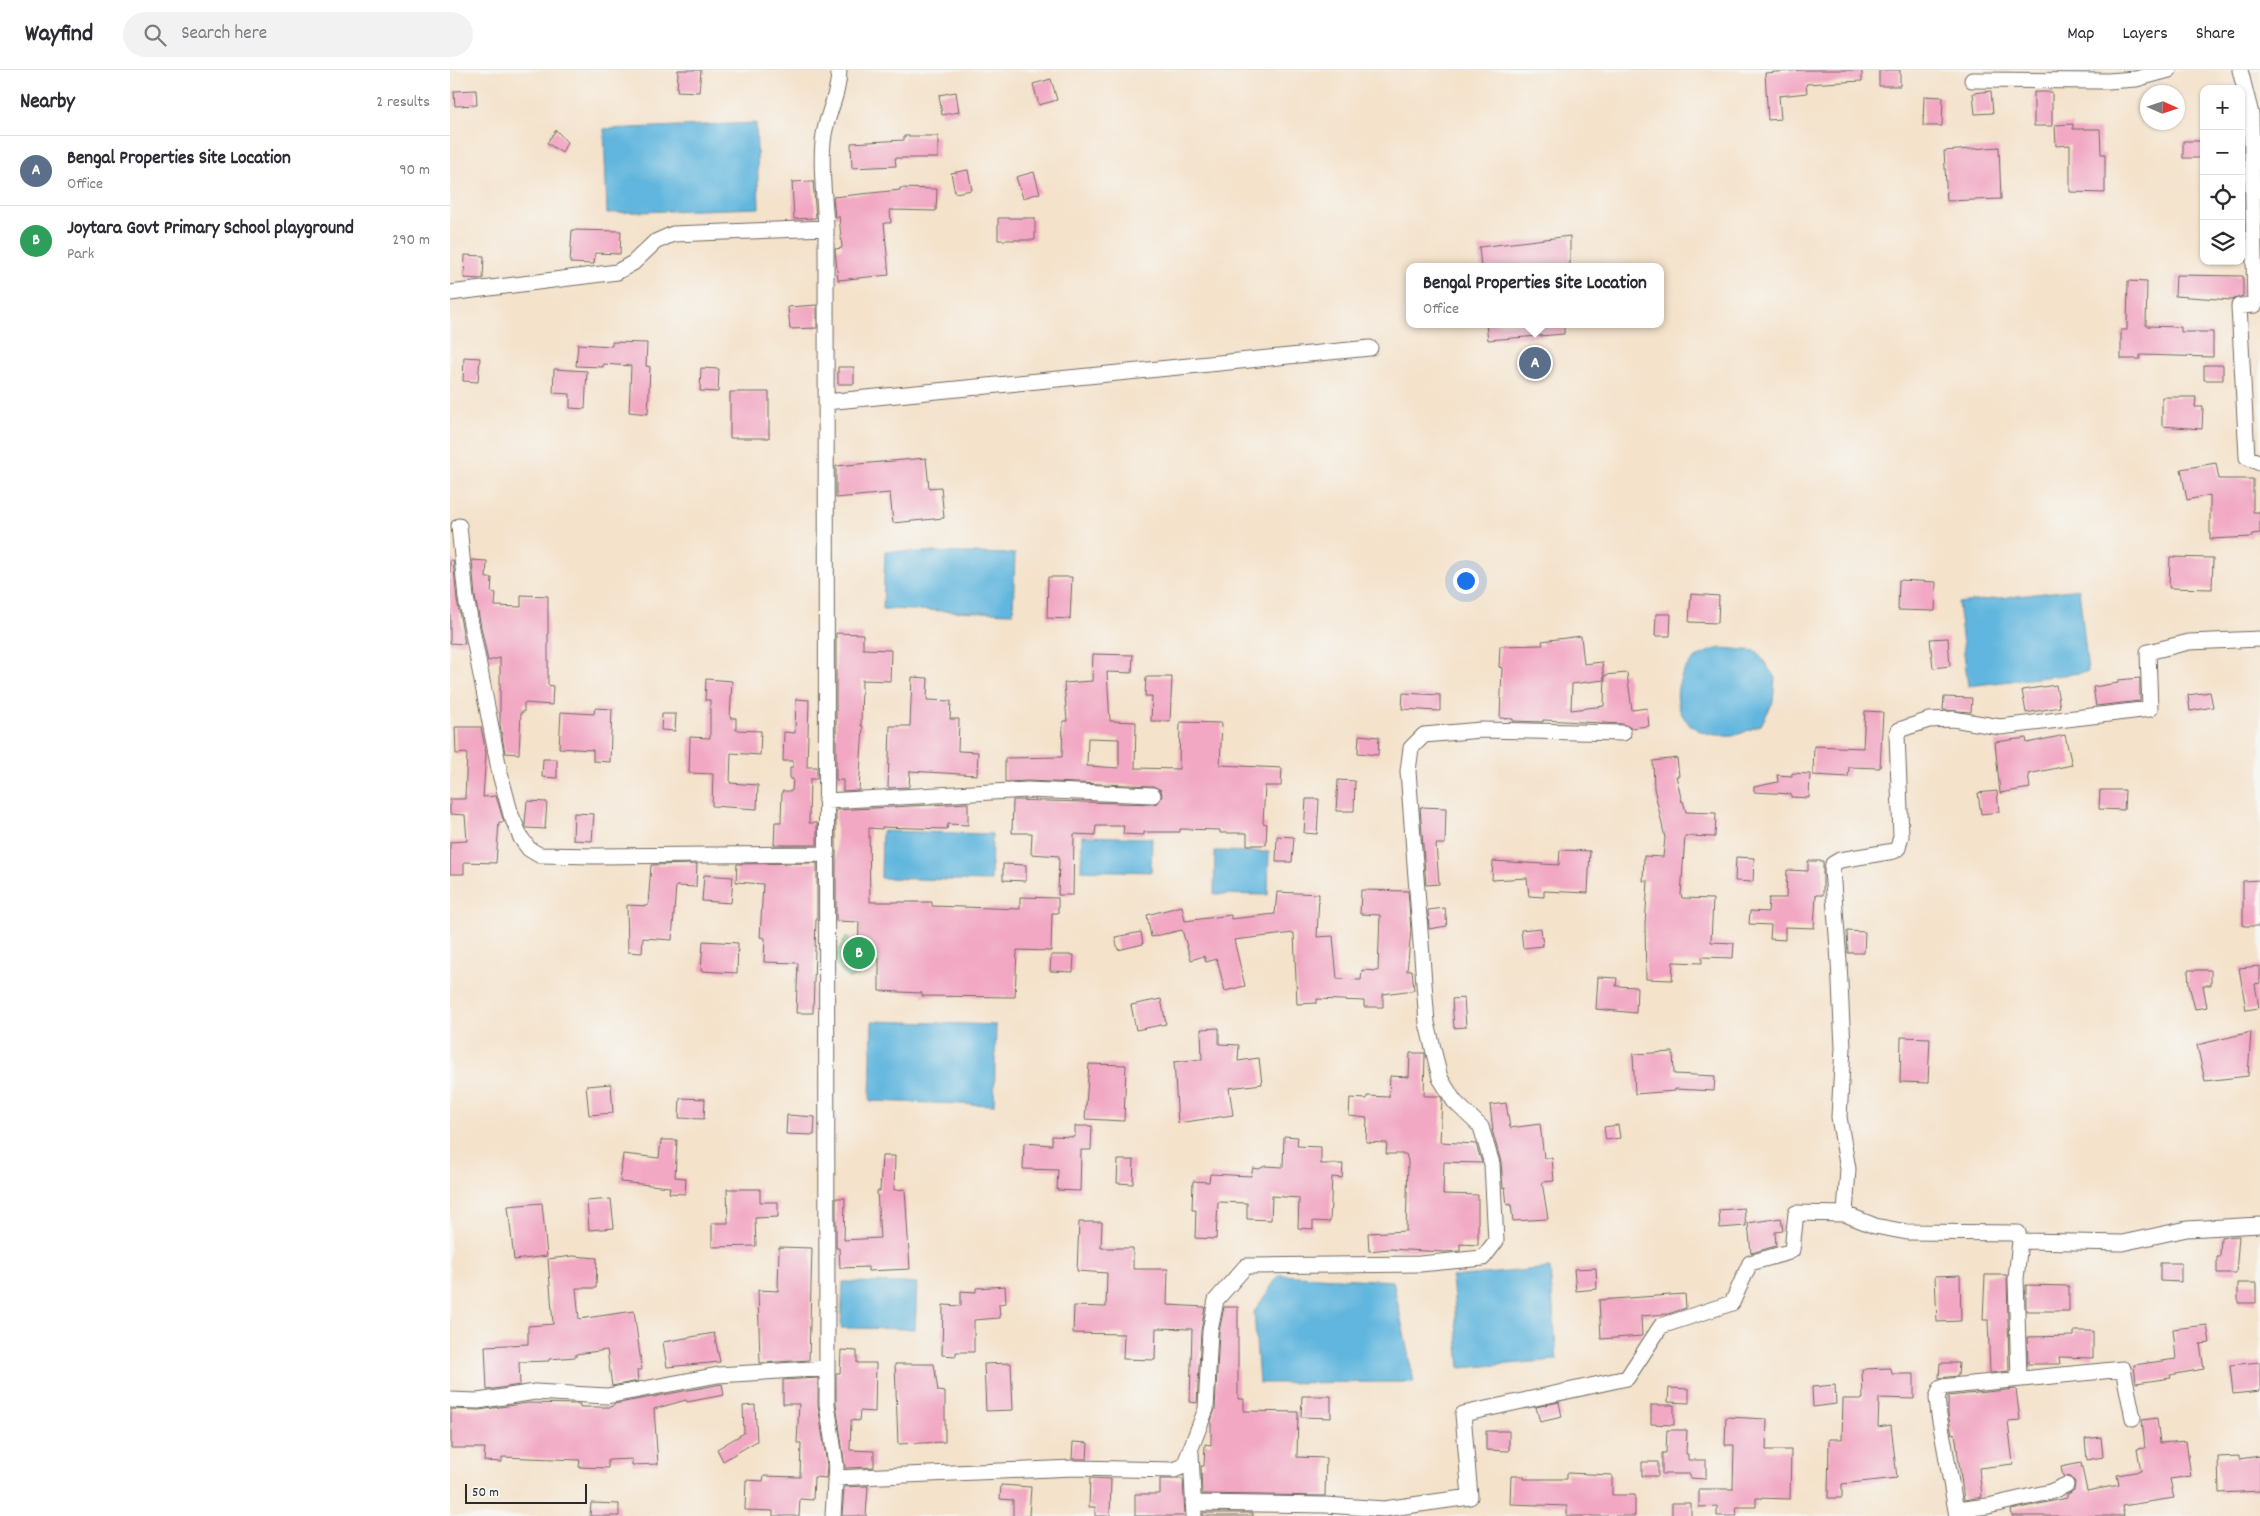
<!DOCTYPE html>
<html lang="en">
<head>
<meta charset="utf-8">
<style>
  :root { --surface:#fff; --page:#f2f2f3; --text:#2b2b33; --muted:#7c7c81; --line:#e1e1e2; --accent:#d1495b }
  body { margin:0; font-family:Dekko,sans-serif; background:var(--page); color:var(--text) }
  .controls { position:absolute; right:15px; top:15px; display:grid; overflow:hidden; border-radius:10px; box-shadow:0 1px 4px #0004 }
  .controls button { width:45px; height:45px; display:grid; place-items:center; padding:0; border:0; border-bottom:1px solid var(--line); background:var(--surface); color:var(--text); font:25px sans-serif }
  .compass { position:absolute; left:1690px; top:15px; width:45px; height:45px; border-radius:50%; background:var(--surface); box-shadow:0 1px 4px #0004; rotate:93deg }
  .scale { position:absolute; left:15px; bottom:12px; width:122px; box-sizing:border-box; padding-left:5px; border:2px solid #2b2b2b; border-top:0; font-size:14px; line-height:18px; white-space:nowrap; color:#2b2b2b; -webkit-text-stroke:4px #f6f6f2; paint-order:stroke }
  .you { position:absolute; left:1015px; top:510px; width:18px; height:18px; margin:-12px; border:4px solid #fff; border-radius:50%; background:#1a73e8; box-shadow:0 0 0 8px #1a73e833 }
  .badge { display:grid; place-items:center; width:32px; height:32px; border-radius:50%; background:var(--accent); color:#fff; font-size:16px; font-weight:700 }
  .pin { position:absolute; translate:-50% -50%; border:2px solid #fff; box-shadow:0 1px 5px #0006 }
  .popup { position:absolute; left:956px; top:193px; width:258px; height:65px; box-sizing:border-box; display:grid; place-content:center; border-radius:10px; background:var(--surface); filter:drop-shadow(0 1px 4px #0005); font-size:16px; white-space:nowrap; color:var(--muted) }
  .popup b { font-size:19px; color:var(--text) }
  .popup::after { content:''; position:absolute; left:50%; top:100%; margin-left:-10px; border:10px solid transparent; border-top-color:var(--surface) }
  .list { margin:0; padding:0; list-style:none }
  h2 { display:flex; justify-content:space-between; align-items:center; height:65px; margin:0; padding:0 20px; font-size:21px }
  h2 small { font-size:16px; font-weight:400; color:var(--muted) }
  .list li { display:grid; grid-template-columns:32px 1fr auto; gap:15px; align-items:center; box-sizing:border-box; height:70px; padding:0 20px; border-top:1px solid var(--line) }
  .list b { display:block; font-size:19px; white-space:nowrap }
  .list p { margin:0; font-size:16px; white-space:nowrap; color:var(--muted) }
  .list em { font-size:16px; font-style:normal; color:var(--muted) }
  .icon { flex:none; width:28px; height:28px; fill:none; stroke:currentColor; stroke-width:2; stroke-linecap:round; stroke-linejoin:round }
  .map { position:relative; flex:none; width:1810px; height:1446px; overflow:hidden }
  header { display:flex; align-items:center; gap:30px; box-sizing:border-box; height:70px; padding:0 25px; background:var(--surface); border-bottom:1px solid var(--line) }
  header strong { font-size:24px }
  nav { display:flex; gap:28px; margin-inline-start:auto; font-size:18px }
  .search { width:350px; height:45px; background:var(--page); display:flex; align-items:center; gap:12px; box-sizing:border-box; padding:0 18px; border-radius:28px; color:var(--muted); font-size:19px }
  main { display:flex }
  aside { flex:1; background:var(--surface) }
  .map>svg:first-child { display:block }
  .green { fill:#8ad795; stroke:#5a8160 }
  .water { fill:#61b6de; stroke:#467084 }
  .building { fill:#f2a7c3; fill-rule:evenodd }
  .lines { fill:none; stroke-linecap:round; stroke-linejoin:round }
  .street-casing { stroke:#716b63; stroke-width:17 }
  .street { stroke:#fff; stroke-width:15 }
</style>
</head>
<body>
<header>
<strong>Wayfind</strong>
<div class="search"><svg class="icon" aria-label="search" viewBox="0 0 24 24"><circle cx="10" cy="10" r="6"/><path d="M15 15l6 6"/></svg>Search here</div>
<nav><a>Map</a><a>Layers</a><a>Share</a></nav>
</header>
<main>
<aside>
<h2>Nearby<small>2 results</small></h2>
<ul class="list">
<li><span class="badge" style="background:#5c6f8a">A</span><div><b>Bengal Properties Site Location</b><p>Office</p></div><em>90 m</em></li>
<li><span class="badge" style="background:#2e9e5b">B</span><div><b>Joytara Govt Primary School playground</b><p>Park</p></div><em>290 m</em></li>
</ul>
</aside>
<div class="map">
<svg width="1810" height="1446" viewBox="0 0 1810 1446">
  <rect width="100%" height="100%" fill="#f6f6f2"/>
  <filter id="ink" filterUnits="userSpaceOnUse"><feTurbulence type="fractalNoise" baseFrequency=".02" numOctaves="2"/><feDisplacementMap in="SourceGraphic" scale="10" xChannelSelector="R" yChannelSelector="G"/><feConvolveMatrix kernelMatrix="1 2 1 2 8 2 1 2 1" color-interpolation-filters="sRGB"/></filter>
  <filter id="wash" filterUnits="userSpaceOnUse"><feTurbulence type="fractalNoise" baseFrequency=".0096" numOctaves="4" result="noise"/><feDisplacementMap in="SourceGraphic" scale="20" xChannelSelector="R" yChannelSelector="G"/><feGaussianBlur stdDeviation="1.12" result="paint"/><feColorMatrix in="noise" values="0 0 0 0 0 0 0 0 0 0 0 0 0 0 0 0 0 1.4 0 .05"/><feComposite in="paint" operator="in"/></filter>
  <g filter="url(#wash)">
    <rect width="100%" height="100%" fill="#f4e2cb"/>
    <path class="green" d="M397,866L404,877L429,870L432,889L422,898L399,909L382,891Z"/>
    <path class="water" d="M306,53L309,138L157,143L154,59Z
      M435,481L565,484L563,543L433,539Z
      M1629,519L1638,602L1518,616L1508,533Z
      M1271,578L1307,581L1325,608L1323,632L1311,655C1302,658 1292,664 1282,666C1277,667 1271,665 1267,665C1229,662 1216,625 1238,595C1247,585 1259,581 1271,578Z
      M432,761L542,764L541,811L431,808Z
      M632,766L702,768L701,802L631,800Z
      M765,781L819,782L818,825L764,824Z
      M422,951L546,955L544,1035L420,1031Z
      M1100,1198L1107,1290L1010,1298L1002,1207Z
      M829,1205L943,1211L964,1312L809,1313L804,1242Z
      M393,1212L467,1213L465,1259L391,1258Z"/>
    <g id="blocks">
      <path class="building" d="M228,0H251L249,22L227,21Z
        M1353,0H1412V11L1356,14L1357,23L1329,26L1331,49L1318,50L1315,3Z
        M1429,0H1450V16H1429Z
        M601,9L607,30L589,35L583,14Z
        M26,20L27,35L5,36L4,21Z
        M1541,21L1543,43L1525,44L1523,23Z
        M506,22L509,42L492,45L489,25Z
        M1584,22H1602V56H1584Z
        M1474,26L1493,27L1492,56H1473Z
        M1623,54V59H1650L1651,84H1655V123L1620,122V75L1606,76L1605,55Z
        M106,60L117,72L112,83L97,73Z
        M454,66H488V88H445L446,96L402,98L401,73L454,70Z
        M1733,71H1754V88H1733Z
        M1549,77L1551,129L1497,131L1494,81Z
        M518,100L522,120L505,123L501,103Z
        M584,102L590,123L573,128L566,107Z
        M363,111L366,148L344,149L342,112Z
        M450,118L487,119L486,141L440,140L441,153H434L439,205L388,210L385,179L392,178L389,146L385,147L383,127L450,120Z
        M548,148H585V170H548Z
        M122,160L171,161L170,184L145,183L144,194L120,193Z
        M1120,166V197H1031L1029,177Z
        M15,185L34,186L33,209L14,208Z
        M1726,205L1793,206V226L1782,230L1725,226Z
        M1678,211L1697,212L1696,256L1731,257V262H1763V287L1690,285V289H1671V260H1677Z
        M367,235V258L340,259L338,237Z
        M1036,254H1114V264L1038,270Z
        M162,272L197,273L196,296L200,297L198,344L179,342L181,296L153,294V297L126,296L128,274L162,276Z
        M14,287L30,288L28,312L13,311Z
        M1754,295H1773V310H1754Z
        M388,297H404V314H388Z
        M251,298L269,299L268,322L250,321Z
        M104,299L137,301L135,339L120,338V324L103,323Z
        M280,322H319V368H280Z
        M1712,327H1746L1745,337H1753L1752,359L1712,356Z
        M476,388L479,418L491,417L494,448L443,453L440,423L386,428V396Z
        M1766,393L1769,409H1803V442H1810V463L1802,464V467L1760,469V425L1737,430L1731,399Z
        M1720,487L1763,488L1762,519L1719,518Z
        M0,490H3L7,530L15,574L0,573Z
        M22,490L37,491L36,508H42L41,522L46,523L45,536L71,537V525L98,526V615L103,616L102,635L74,633V642H71L69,684L55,683L50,654V588L38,591L25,527Z
        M598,507H622L620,549L597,548Z
        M1449,510L1486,512L1485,541L1448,540Z
        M1241,524L1269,526L1268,553L1239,552Z
        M1206,544H1221L1220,566H1205Z
        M386,563L413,564V579L441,580L440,611L412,610L411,656H413L409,720L393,721V710H386Z
        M1131,566L1134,594L1152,592L1154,610L1122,614L1121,640L1154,636L1155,605L1177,603L1182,640L1197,638L1199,656L1181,658L1173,654L1093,650V652L1063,651V649L1050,648L1052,598L1049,597L1050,576L1093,575L1092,571Z
        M1498,568L1500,596L1483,598L1480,569Z
        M643,584L683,585L682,603L657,602L660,651L686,652L685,698L729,699L730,652L772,653L770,695L832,698L831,716H815L813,753L817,754L816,775H797V763H770V760L730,759V762H694V765L673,764L674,756H646L645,765L624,764L623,825H608L609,786L581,784L582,763H562L563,730L703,734L708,733L712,726L711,720L703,716L577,711L555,712V688L612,687L613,651H617L614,613L642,611ZM638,668L669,669V698L637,696Z
        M462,607L478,608L477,630L501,631L500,649H509L508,681L528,682L527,705L460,701L459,717L438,718L440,656H460Z
        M696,607H722L720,651H701L702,626H695Z
        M1690,608V631L1646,636L1643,617L1668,613V610Z
        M256,609L282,611L280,648H286V660L311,661L310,685L281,683L280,713L308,715L307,739L262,736L263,704L239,703L240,667L260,668V630H255Z
        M1606,615L1610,637L1576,643L1572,620Z
        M1760,622L1763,637L1740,641L1738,625Z
        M953,623L990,625V641L952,639Z
        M1494,627L1522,628L1521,642L1493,640Z
        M346,629L359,630L357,697H367V709H360L359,753H367V775H324L325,752H331L332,721H342L343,709H340V697H343V691H333L334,662L345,663Z
        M145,638L162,639L160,692L143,691V680L109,678L111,642L144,644Z
        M1415,641L1433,642L1430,698L1399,697L1398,707L1363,705L1364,676L1413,678Z
        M212,644H226L225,661L211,660Z
        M5,657H31L36,683L33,727L46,726L54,752H49L46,793L14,792V804H0V772L17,771L15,745L0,744V729H15L17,683L6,684Z
        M909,665L929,667L928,685L908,683Z
        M1615,665L1622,695L1578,704L1580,718L1550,723L1545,672L1576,668L1577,673Z
        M1227,688L1229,706H1226L1232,732L1233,731L1236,742L1266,743L1265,767L1235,766L1231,825L1232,828L1263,829L1261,872L1284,873L1283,888L1252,887V893L1223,892L1222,910L1196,909L1195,854L1198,811H1193L1194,786L1213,787L1215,768L1204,718L1203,691Z
        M93,689H107V708L92,707Z
        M1342,703L1360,704L1359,728L1341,727V724L1304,722V717L1328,712L1327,705L1342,706Z
        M888,710L905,711L904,741H886Z
        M1650,720H1675L1674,740L1649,739Z
        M1547,721L1549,742L1531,744L1528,723Z
        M856,729H869L867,764L854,763Z
        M77,731L97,732L95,759L77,758L75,754Z
        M518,733V755L498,754L497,759L432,757V759L419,758L420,832H482V836L570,839V827L608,828V843H602L601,881L567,880L565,927L472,926V923L429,921V888L408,887L409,852L386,851V740Z
        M970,737L996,738L995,774H986L989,814L976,815Z
        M124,743L144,744L142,771L123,770Z
        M827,766L844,767L842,792H826Z
        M1110,780L1140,781L1138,823L1094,821V827L1079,826L1077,808L1042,810L1043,791L1109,795Z
        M1286,787L1304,788L1303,812L1285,811Z
        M1358,791H1373V825H1366L1364,858L1335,857V870L1320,869L1321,855L1299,854L1300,841L1318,842L1319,828H1336L1337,800L1358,801Z
        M367,793V850H366L363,943H346L348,893L314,892L315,868L310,867L313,814L286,812L287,794Z
        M247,794L246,817L226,816L222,870L193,868L192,883L178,882L177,835L198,836L201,795Z
        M553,794L576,795V811L553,810Z
        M254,805L283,807L281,833L252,831Z
        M1810,810V856H1793V811Z
        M911,820L958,821L961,861L957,901L962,900L964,920L933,924V937H914V931L867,929V933L847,934L844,863L784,870L795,916L775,921L767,889L756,892L754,886L741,890L732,860L701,867L697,845L732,836L735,851L781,845V849L825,844L827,822L869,824L867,867L883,866L887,909L911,910L912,900L928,901L930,845L910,844Z
        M995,838L997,856L979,859L978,840Z
        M1091,858L1093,876L1073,878L1071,860Z
        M1397,861L1415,862L1414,883H1398Z
        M691,862L693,874L668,880L665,867Z
        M253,871L288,873L287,903L251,901Z
        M601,885H624L623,902L600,901Z
        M1810,896V913L1805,914L1809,938L1796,940L1789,898Z
        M1738,900H1761V915H1753L1757,937L1745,939L1739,915Z
        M1148,907L1167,908L1166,916L1187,917L1186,943L1146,939Z
        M1014,928L1016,957L1004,958L1002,929Z
        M711,929L716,954L686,960L681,935Z
        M769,958V974L789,975L788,991L809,988L812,1014L779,1018L783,1045L728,1053L724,992L752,989L751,959Z
        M1801,962L1798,1006L1755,1011L1747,975Z
        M1451,967L1480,968L1478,1013L1450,1012Z
        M1223,982L1224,1004L1265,1006L1264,1021L1225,1019V1021L1185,1024L1183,984Z
        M960,983H975L974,1026H990L992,1029L990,1072L1026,1074L1032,1093L994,1092L993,1124L1028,1125V1175L1010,1174V1181L995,1182L939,1179L919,1181L918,1163L956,1161L958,1091L956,1084H936L937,1073L916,1072L917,1048L899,1046L900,1028L917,1029V1026L939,1027L940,1006L959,1007Z
        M639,994L676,995L674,1051L635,1049Z
        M161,1014L163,1043L139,1045L136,1016Z
        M230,1028L255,1029L254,1049L229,1048Z
        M1056,1033L1060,1058L1090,1054L1094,1088H1102L1104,1111L1092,1112L1098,1149L1063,1151L1061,1134L1057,1135L1055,1117L1053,1118L1051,1092L1042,1060H1043L1040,1035Z
        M337,1045L365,1047L364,1065L336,1064Z
        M1168,1055L1170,1068L1156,1070L1154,1057Z
        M625,1056H642L641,1080H631L630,1121L607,1120L608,1100L573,1099L574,1073L602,1075V1066L625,1067Z
        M834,1066L848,1067L847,1076L871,1077V1094H893L892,1108L882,1107L880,1152L863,1151V1159L848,1158L849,1128L822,1126L821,1150L797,1149V1133L768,1132L766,1169L745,1168L746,1140H742L743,1111L759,1112L760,1104L801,1106L803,1098L809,1099L815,1096L833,1097Z
        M211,1070H227L225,1107L236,1108L235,1124L219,1123L220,1117L170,1112L173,1084L209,1088Z
        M432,1086H445L444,1120L455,1119L460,1199L418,1201V1197L390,1198L389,1178H386V1128H395L394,1170L430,1168L427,1121H430Z
        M668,1090H684L683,1114L667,1113Z
        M277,1119H310V1132H328V1147L305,1148L306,1176L262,1177V1153H278Z
        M161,1129L164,1158L139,1160L137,1131Z
        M92,1133L97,1186L64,1190L58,1136Z
        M1294,1138L1296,1156L1270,1158L1269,1140Z
        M1331,1148L1333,1161L1325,1162L1326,1176L1301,1183L1298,1153Z
        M629,1152H652L651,1178H683V1199H718L717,1235L755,1237L751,1261L747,1333L740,1332L742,1259L706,1258L705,1290L673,1289L674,1264L623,1263L624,1236L656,1237L657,1203L627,1201Z
        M1789,1166L1786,1203H1767V1187H1770L1771,1167Z
        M329,1177L362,1178L359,1290L310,1293L308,1220L328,1221Z
        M123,1186L147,1188L146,1218H126L129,1249L184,1241L192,1300H187L188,1311L162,1316L157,1280L126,1284V1287L99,1289V1291L69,1292L70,1315L37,1320L35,1276L78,1274V1256L103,1254L98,1189Z
        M1710,1193H1731V1212L1710,1211Z
        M1146,1198L1147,1219L1126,1221L1124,1199Z
        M1510,1205L1511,1251L1487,1252L1485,1206Z
        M1535,1205H1557L1559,1301L1540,1303L1538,1250H1533Z
        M1788,1213H1806V1233H1788Z
        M1576,1215L1619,1216V1241H1576Z
        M555,1216L556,1233L549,1234L550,1248L524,1250V1282H506V1286L492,1285L493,1235L511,1236V1221L526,1222V1218Z
        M1235,1224L1236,1238L1218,1244L1191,1246L1192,1266L1151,1269L1149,1230Z
        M774,1237H788V1329H794V1341L848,1342L847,1387L876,1388L875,1426L752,1424L751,1396H754L755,1374L761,1375V1351L765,1339L769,1262Z
        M1757,1255L1760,1273L1750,1274L1754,1299L1720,1305L1721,1308L1686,1313L1684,1295L1726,1289L1723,1259Z
        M1624,1261H1643V1288L1609,1287L1610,1294H1578L1577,1267L1624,1266Z
        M264,1263L270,1292L217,1297L213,1272Z
        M391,1280L407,1281V1293H426L425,1342L410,1341L409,1351L401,1350L400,1380L424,1381V1397L395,1398L386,1333V1303H390Z
        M1810,1292V1321L1783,1324L1780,1295Z
        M561,1293L563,1340L536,1341L534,1294Z
        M1490,1293H1509L1508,1306L1489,1308Z
        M445,1294H484L488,1321L495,1322V1372L448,1374Z
        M1441,1298L1442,1304H1464V1329L1429,1328L1428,1357L1441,1355L1447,1408L1392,1414V1428H1378L1379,1369H1392L1393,1329H1413L1412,1299Z
        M368,1308V1335L377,1395L376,1408L364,1407L363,1430L350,1429L349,1446H323V1441L295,1440L296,1410L313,1411L314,1406L350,1407L351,1373H347L349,1334H333V1310Z
        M272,1314L274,1325L237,1332L236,1330L204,1339L208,1394L182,1395V1389L158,1390V1398L129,1397L130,1390L52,1387V1392L34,1391L35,1378H1V1339L29,1340L78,1333L130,1334V1337H161L164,1334Z
        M1385,1315L1386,1334L1363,1337L1362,1317Z
        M1219,1318L1239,1319V1333L1218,1332Z
        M1566,1319L1570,1350L1558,1351L1563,1394L1529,1398L1532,1427L1514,1430L1505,1363L1502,1364L1498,1344V1326Z
        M852,1326H881V1348L851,1347Z
        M1109,1332L1112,1347L1090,1352L1086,1337Z
        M305,1335L307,1371L273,1391L267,1379L294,1363L293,1336Z
        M1201,1335H1224V1355L1201,1354Z
        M1276,1347L1317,1349L1316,1380H1341L1340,1429L1306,1428V1437H1286L1287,1446H1267V1436L1249,1437V1419H1283L1284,1375H1275Z
        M1707,1348L1710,1373L1736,1371L1741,1406L1720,1409L1724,1428L1672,1436L1674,1446H1562L1561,1440L1617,1428V1425L1624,1420L1625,1412L1621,1407L1613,1406L1611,1397L1631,1393L1637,1421L1669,1415L1667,1405L1691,1401L1687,1379L1695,1378L1692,1350Z
        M1217,1360H1237L1236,1384H1238V1390H1256V1409L1240,1408V1404H1212V1383H1216Z
        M1036,1361H1059V1381L1036,1380Z
        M1651,1367L1653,1387L1637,1390L1635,1369Z
        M623,1372L638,1373L637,1389H622Z
        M1789,1386V1389L1810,1386V1421L1769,1423L1768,1387Z
        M1192,1392H1208V1406H1192Z
        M1117,1403L1162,1405V1425H1185V1446H1117V1436L1060,1434L1061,1406H1074V1409H1117Z
        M640,1408L661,1409L660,1446H645V1437H639Z
        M710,1409H733L735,1446H685V1424H710Z
        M551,1415L581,1417L579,1446H563V1430L550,1429Z
        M418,1416L416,1446H392L394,1417Z
        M141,1433L169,1434V1446H140Z
        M1222,1433H1241V1446H1222Z
        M753,1443H803V1446H753Z"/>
    </g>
  </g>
  <g filter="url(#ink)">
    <use href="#blocks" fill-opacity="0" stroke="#716b63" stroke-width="1"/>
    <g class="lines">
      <g class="street-casing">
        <path id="street" d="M1790,0L1801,44L1805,235L1789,236L1797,387L1810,393
          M1522,10L1658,11L1686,9L1719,0
          M0,223L167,202L183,193L205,172L223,164L376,158
          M376,332L920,278
          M9,456L16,528L50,704L61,745L71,768L79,779L89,785L144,786L377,784
          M376,731L577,720L703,725
          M1395,1144L1398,1099L1389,1047L1393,978L1389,891L1382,800L1383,794L1390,790L1444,781L1448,778L1451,766L1447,665L1449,660L1479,650L1503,649L1550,657L1700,639L1698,582L1739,572L1810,569
          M1570,1171L1672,1173L1737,1159L1810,1155
          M0,1330L28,1331L85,1322L157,1326L268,1305L377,1298
          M741,1383L744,1446
          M385,1408L624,1398L724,1400L734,1396L756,1339L760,1261L766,1230L796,1196L970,1194L1033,1188L1046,1171L1042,1094L1031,1057L1004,1031L990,1008L977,953L958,701L961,678L974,665L1031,660L1173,663
          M743,1433L876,1435L934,1439L1020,1427L1013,1344L1177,1308L1211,1256L1282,1233L1300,1193L1339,1182L1342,1180L1346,1143L1395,1144L1425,1156L1457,1162L1568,1163L1570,1171L1566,1209L1569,1309
          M1506,1440L1538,1436L1600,1422L1616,1415
          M383,1446L386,1395L377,1334L376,158C375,130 370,100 373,72C375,46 389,27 389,0
          M1507,1446L1489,1345L1487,1328L1491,1317L1673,1299L1683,1348"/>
      </g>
      <use href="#street" class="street"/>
    </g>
  </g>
</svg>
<div class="controls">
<button>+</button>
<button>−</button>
<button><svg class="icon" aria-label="locate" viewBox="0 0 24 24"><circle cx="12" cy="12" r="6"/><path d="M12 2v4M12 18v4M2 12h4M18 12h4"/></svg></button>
<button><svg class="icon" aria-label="layers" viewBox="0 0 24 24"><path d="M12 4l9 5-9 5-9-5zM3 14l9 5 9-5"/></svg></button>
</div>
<svg class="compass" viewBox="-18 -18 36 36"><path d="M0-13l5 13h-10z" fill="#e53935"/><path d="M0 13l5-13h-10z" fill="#7c7c81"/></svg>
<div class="scale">50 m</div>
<div class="you"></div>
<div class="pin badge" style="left:1085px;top:293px;background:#5c6f8a">A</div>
<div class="popup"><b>Bengal Properties Site Location</b>Office</div>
<div class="pin badge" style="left:409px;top:883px;background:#2e9e5b">B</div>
</div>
</main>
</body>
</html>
